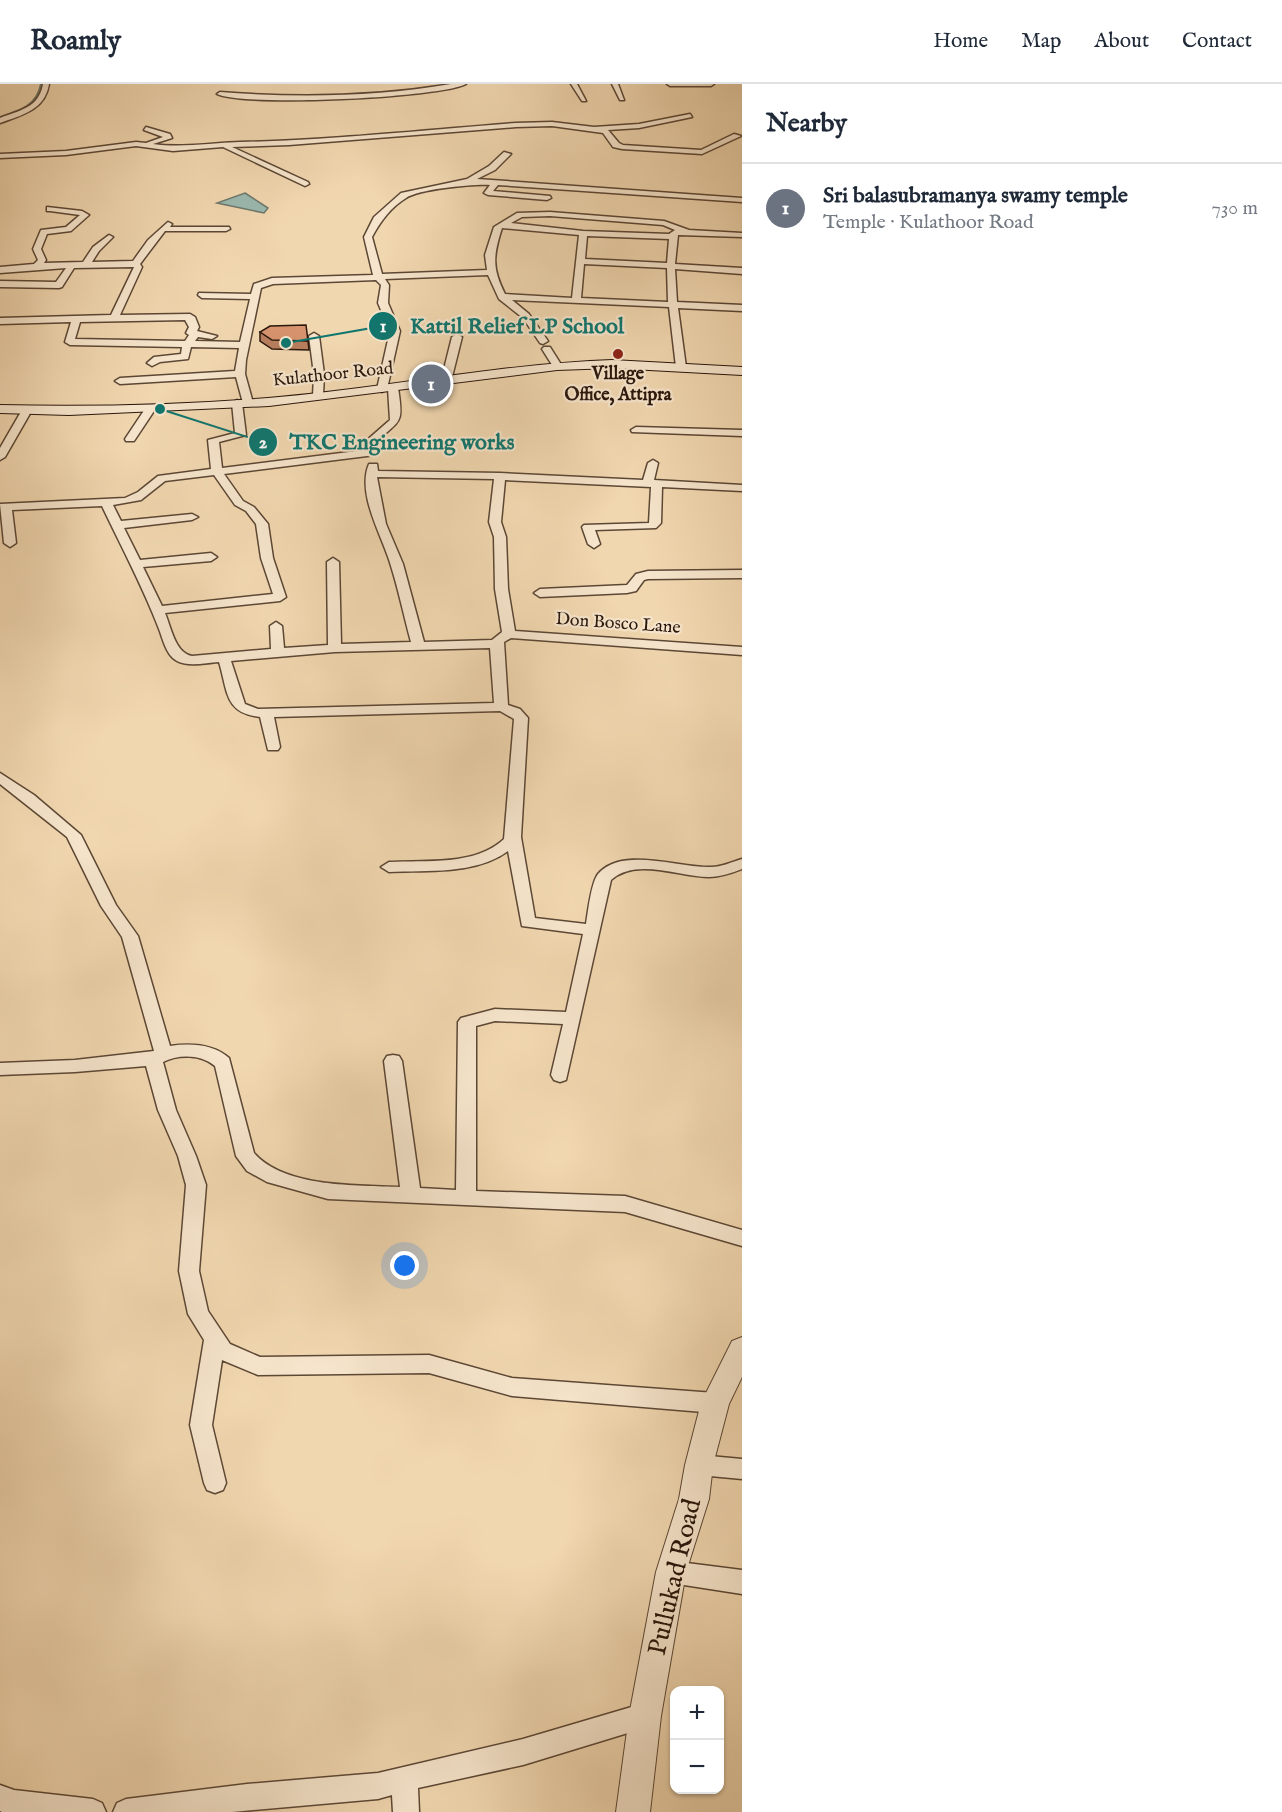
<!DOCTYPE html>
<html lang="en">
<head>
<meta charset="utf-8">
<style>
  :root { --surface:#fff; --page:#f6f6f7; --text:#1f2937; --muted:#747a83; --line:#e0e1e3; --accent:#8f2418 }
  body { margin:0; font-family:"IM FELL English",serif; background:var(--page); color:var(--text) }
  .controls { position:absolute; right:18px; bottom:18px; display:grid; overflow:hidden; border-radius:12px; box-shadow:0 2px 4px #0004 }
  .controls button { width:54px; height:54px; display:grid; place-items:center; padding:0; border:0; border-bottom:2px solid var(--line); background:var(--surface); color:var(--text); font:30px sans-serif }
  .you { position:absolute; left:405px; top:1182px; width:21px; height:21px; margin:-15px; border:4px solid #fff; border-radius:50%; background:#1a73e8; box-shadow:0 0 0 9px #1a73e833 }
  .badge { display:grid; place-items:center; width:39px; height:39px; border-radius:50%; background:var(--accent); color:#fff; font-size:20px; font-weight:700 }
  .pin { position:absolute; translate:-50% -50%; border:3px solid #fff; box-shadow:0 2px 6px #0006 }
  .list { margin:0; padding:0; list-style:none }
  h2 { display:flex; justify-content:space-between; align-items:center; height:78px; margin:0; padding:0 24px; font-size:26px }
  h2 small { font-size:20px; font-weight:400; color:var(--muted) }
  .list li { display:grid; grid-template-columns:39px 1fr auto; gap:18px; align-items:center; box-sizing:border-box; height:90px; padding:0 24px; border-top:2px solid var(--line) }
  .list b { display:block; font-size:22px; white-space:nowrap }
  .list p { margin:0; font-size:20px; white-space:nowrap; color:var(--muted) }
  .list em { font-size:20px; font-style:normal; color:var(--muted) }
  .map { position:relative; flex:none; width:742px; height:1728px; overflow:hidden }
  header { display:flex; align-items:center; gap:36px; box-sizing:border-box; height:84px; padding:0 30px; background:var(--surface); border-bottom:2px solid var(--line) }
  header strong { font-size:28px }
  nav { display:flex; gap:33px; margin-inline-start:auto; font-size:21px }
  main { display:flex }
  aside { flex:1; background:var(--surface) }
  .map>svg:first-child { display:block }
  .water { fill:#9bb9b0; stroke:#6e786e; stroke-width:1.5 }
  .lines { fill:none; stroke-linecap:round; stroke-linejoin:round }
  .stream { stroke:#6e786e; stroke-width:2 }
  .minor-casing { stroke:#5c4735; stroke-width:3 }
  .tertiary-casing { stroke:#5c4735; stroke-width:2 }
  .secondary-casing { stroke:#2a170c; stroke-width:2 }
  .minor { fill:#f6e5cc; fill-rule:evenodd }
  .tertiary { fill:#f6e5cc; fill-rule:evenodd }
  .secondary { fill:#f6e5cc; fill-rule:evenodd }
  .wall { fill:#b87e5e; stroke:#2a170c; stroke-width:1.5 }
  .building { fill:#d6936d; stroke:#2a170c; stroke-width:1.5 }
  .poi-dot { fill:#8f2418; stroke:#f6e5cc; stroke-width:2 }
  .labels { text-anchor:middle; dominant-baseline:central; stroke-width:4.5; stroke-linejoin:round; paint-order:stroke }
  .far-poi-label { font-size:18px; font-weight:bold; fill:#2a170c; stroke:#f6e5cc }
  .far-street-label { font-size:18px; fill:#2a170c; stroke:#f6e5cc }
  .near-street-label { font-size:26px; fill:#2a170c; stroke:#f6e5cc }
  .leader { fill:none; stroke:#0f766e; stroke-width:2 }
  .callout-dot { fill:#0f766e; stroke:#f6e5cc; stroke-width:2 }
  .mark-label { font-size:18px; text-anchor:middle; font-weight:bold; fill:#fff }
  .callout-label { font-size:22px; text-anchor:middle; font-weight:bold; fill:#0f766e; stroke:#f6e5cc; stroke-width:4.5; stroke-linejoin:round; paint-order:stroke }
</style>
</head>
<body>
<header>
<strong>Roamly</strong>
<nav><a>Home</a><a>Map</a><a>About</a><a>Contact</a></nav>
</header>
<main>
<div class="map">
<svg width="742" height="1728" viewBox="0 0 742 1728">
  <rect width="100%" height="100%" fill="#f1d7b0"/>
  <filter id="stains"><feTurbulence type="fractalNoise" baseFrequency=".00333" numOctaves="4"/><feColorMatrix values="0 0 0 0 .2 0 0 0 0 .09 0 0 0 0 .02 0 0 0 .5 -.17"/></filter>
  <radialGradient id="worn" r=".72"><stop offset=".6" stop-color="#630" stop-opacity="0"/><stop offset="1" stop-color="#630" stop-opacity=".3"/></radialGradient>
  <path class="water" d="M245,109L268,124L264,129L217,119Z"/>
  <g class="lines">
    <path class="stream" d="M0,33C19,27 37,22 41,0"/>
    <g class="minor-casing">
      <path id="minor" d="M43,0H49C45,26 22,31 0,39V34C20,26 39,24 43,0Z
        M451,0H466C440,14 242,23 217,10L220,8C298,14 375,13 451,0Z
        M571,0H577L586,17H582Z
        M612,0H618L624,16H620Z
        M667,0H714L711,2H670Z
        M690,30L692,33L639,44L608,46L619,59L623,61L701,66L734,50L741,52L702,70L622,65L613,63L603,49L552,42L516,43L289,61L232,63L308,98L309,100L305,102L223,63L173,67L136,62L66,71L0,74V70L66,67L136,58L146,59L163,53L144,46L146,43L170,50L172,54L153,60C181,64 211,59 240,58C332,56 424,46 516,39L552,38L594,43L639,40Z
        M504,68L511,70L495,86L477,95L742,114V118L498,101L493,107L550,112L551,114L547,116L488,111L484,109L490,101C473,100 420,105 406,114C391,123 380,138 372,153L382,190L487,186L485,171L494,143L517,129L550,128L664,137L689,146L742,149V153L678,151L675,180L742,184V190L675,185L677,218L742,221V227L678,224L686,283L681,286L676,283L669,223L512,216L529,230L548,257L543,260L540,259L523,234L499,215L488,191L385,195L389,201L388,219L400,247L387,305L382,308L377,305L390,247L378,219L381,201L376,196L273,200L261,204L246,276L245,290L253,319L248,322L243,319L236,293L120,300L115,297L120,294L235,287L239,264L191,263L188,275L160,278L152,282L147,279L154,273L181,270L182,263L70,261L65,258L71,238L0,240V234L111,231L134,183L74,184L62,203L59,204L0,203V197L56,198L66,184L0,189V183L34,180L38,176L33,165L41,146L66,143L80,131L50,127H47V123L82,127L89,131L71,147L47,150L41,165L46,176L44,179L83,178L93,163L109,151L113,153L99,167L92,178L133,177L148,156L168,138L172,140L170,143H229L230,145L226,147H165L140,180L142,183L120,231L190,230L195,233L199,243L197,247L217,252L212,255L198,253L195,257L240,258L250,215L202,214L198,211L199,209L251,210L254,200L272,194L373,191L364,153L374,133L401,109L467,95L489,82ZM550,132L663,141L675,146L669,150L583,147L511,139L522,133ZM502,144L579,151L572,214L505,210C492,184 493,172 502,144ZM587,152L669,155L667,179L585,175ZM584,180L667,184L668,218L581,214ZM185,236L189,243L186,249L189,251L185,257L75,255L80,238Z
        M314,249L319,252L324,290L323,312L318,315L313,312L314,290L309,252Z
        M457,250L462,253L451,297L442,299L441,297L452,253Z
        M544,263H550L562,282L560,284H554L542,265Z
        M393,301L398,304C404,342 400,335 375,359V371L224,390L243,417L254,423L268,440L273,474L286,513L280,517L165,529C171,543 175,569 192,572L271,565L270,542L276,538L282,542L284,564L328,561L327,478L333,474L339,478L341,560L411,558C404,533 399,507 391,482C383,453 356,410 369,380H377L378,387L500,389L643,396L648,379L653,376L658,379L654,396L742,401V407L662,403L661,439L656,444L595,446L600,460L594,464L588,460L582,443L584,441L649,439L651,403L505,396L501,438L506,453L508,505L515,547L742,563V571L511,554L504,558L508,621L520,625L528,634L521,753L535,834L586,840C588,828 591,799 598,790C622,762 679,784 711,783C721,783 732,778 742,775V785C732,789 720,793 709,793C680,793 636,773 611,796L566,996L560,998L554,996L551,991L563,940L495,937L476,942V1107L625,1112L742,1146V1162L625,1128L328,1115L267,1098L247,1087L236,1072L215,982C201,970 178,970 163,978L176,1026L196,1072L206,1101L199,1187L208,1227L230,1260L260,1273L429,1271L512,1294L715,1309L723,1312L726,1319L723,1326L715,1329L512,1312L429,1289L258,1291L222,1276L212,1341L226,1399L223,1406L215,1409L207,1406L204,1399L190,1341L204,1256L188,1230L179,1187L186,1101L178,1072L158,1026L146,982L75,988L0,991V979L75,976L154,967L122,853L101,822L67,753L0,700V689L34,711L81,751L116,821L138,852L170,962C191,959 213,960 229,974L254,1069C285,1104 357,1101 400,1103L384,977L387,972L393,971L399,972L402,977L420,1104L456,1106L458,938L461,934L495,925L566,928L583,850L522,842L508,767C475,791 428,786 389,788L381,783L389,778C426,776 475,782 504,755L514,635L500,627L274,633L280,663L278,666H268L260,633C224,629 228,607 219,578C206,579 188,583 177,577C166,571 163,555 159,545C143,503 121,462 102,422L12,426L16,459L10,463L4,459L0,420L125,414L138,408L158,392L211,385L208,356L235,349L232,319L237,316L242,319L246,351L219,358L222,384L365,366L366,357L390,336L388,304ZM214,391L235,421L246,427L256,440L261,474L273,510L162,522L143,483L211,477L217,473L211,469L140,476L124,444L192,436L198,433L192,430L121,437L113,421L141,416L165,397ZM377,393L494,395L489,438L494,453L495,505L502,548L492,556L424,558L403,480L386,440ZM490,564L494,619L258,625L245,620L231,577L335,568Z
        M147,322L156,324L134,357H126L125,355Z
        M27,323L32,326L5,373L0,376V364L22,326Z
        M636,343L742,346V352L632,348L631,346Z
        M742,486V494L648,495L644,496L636,507L627,509L540,513L534,509L540,505L627,501L636,490L648,487Z
        M699,1371L742,1375V1395L699,1391L691,1388L688,1381L691,1374Z
        M671,1477L742,1486V1510L671,1499L663,1496L659,1488L663,1480Z
        M645,1619L654,1623L658,1632L654,1641L523,1681L418,1704L419,1728H393L392,1711L378,1715L232,1728H113L117,1719L126,1715L247,1700L378,1689L523,1655Z
        M0,1701L14,1706L93,1715L102,1719L106,1728H2L0,1727Z"/>
    </g>
    <g class="tertiary-casing">
      <path id="tertiary" d="M742,1253V1293L729,1320L713,1381L709,1415L686,1488L661,1632L650,1728H616L629,1632L656,1488L679,1415L685,1381L701,1319L732,1257Z"/>
    </g>
    <g class="secondary-casing">
      <path id="secondary" d="M612,276L742,283V291L612,284L557,286L269,322L69,331L0,329V321C89,323 179,321 268,314C383,305 497,280 612,276Z"/>
    </g>
    <use href="#minor" class="minor"/>
    <use href="#tertiary" class="tertiary"/>
    <use href="#secondary" class="secondary"/>
  </g>
  <path class="wall" d="M260,248L308,257L309,266L272,265L260,257Z"/>
  <path class="building" d="M306,241L308,257L272,256L260,248L270,242Z"/>
  <circle class="poi-dot" cx="618" cy="270" r="6"/>
  <g class="labels">
    <g class="far-poi-label">
      <text x="618" y="290">Village<tspan x="618" dy="21">Office, Attipra</tspan></text>
    </g>
    <g class="far-street-label">
      <text transform="translate(333 291) rotate(-6)">Kulathoor Road</text>
      <text transform="translate(618 540) rotate(4)">Don Bosco Lane</text>
    </g>
    <g class="near-street-label">
      <text transform="translate(675 1493) rotate(-77)">Pullukad Road</text>
    </g>
  </g>
  <path class="leader" d="M286 259L383 242M160 325L263 358"/>
  <g class="callout-dot">
    <circle cx="286" cy="259" r="6"/>
    <circle cx="160" cy="325" r="6"/>
    <circle cx="383" cy="242" r="15"/>
    <circle cx="263" cy="358" r="15"/>
  </g>
  <g class="mark-label">
    <text x="383" y="248">1</text>
    <text x="263" y="364">2</text>
  </g>
  <g class="callout-label">
    <text x="517" y="249">Kattil Relief LP School</text>
    <text x="402" y="365">TKC Engineering works</text>
  </g>
  <rect width="100%" height="100%" filter="url(#stains)"/>
  <rect width="100%" height="100%" fill="url(#worn)"/>
</svg>
<div class="controls">
<button>+</button>
<button>−</button>
</div>
<div class="you"></div>
<div class="pin badge" style="left:431px;top:300px;background:#6b7280">1</div>
</div>
<aside>
<h2>Nearby<small></small></h2>
<ul class="list">
<li><span class="badge" style="background:#6b7280">1</span><div><b>Sri balasubramanya swamy temple</b><p>Temple · Kulathoor Road</p></div><em>730 m</em></li>
</ul>
</aside>
</main>
</body>
</html>
